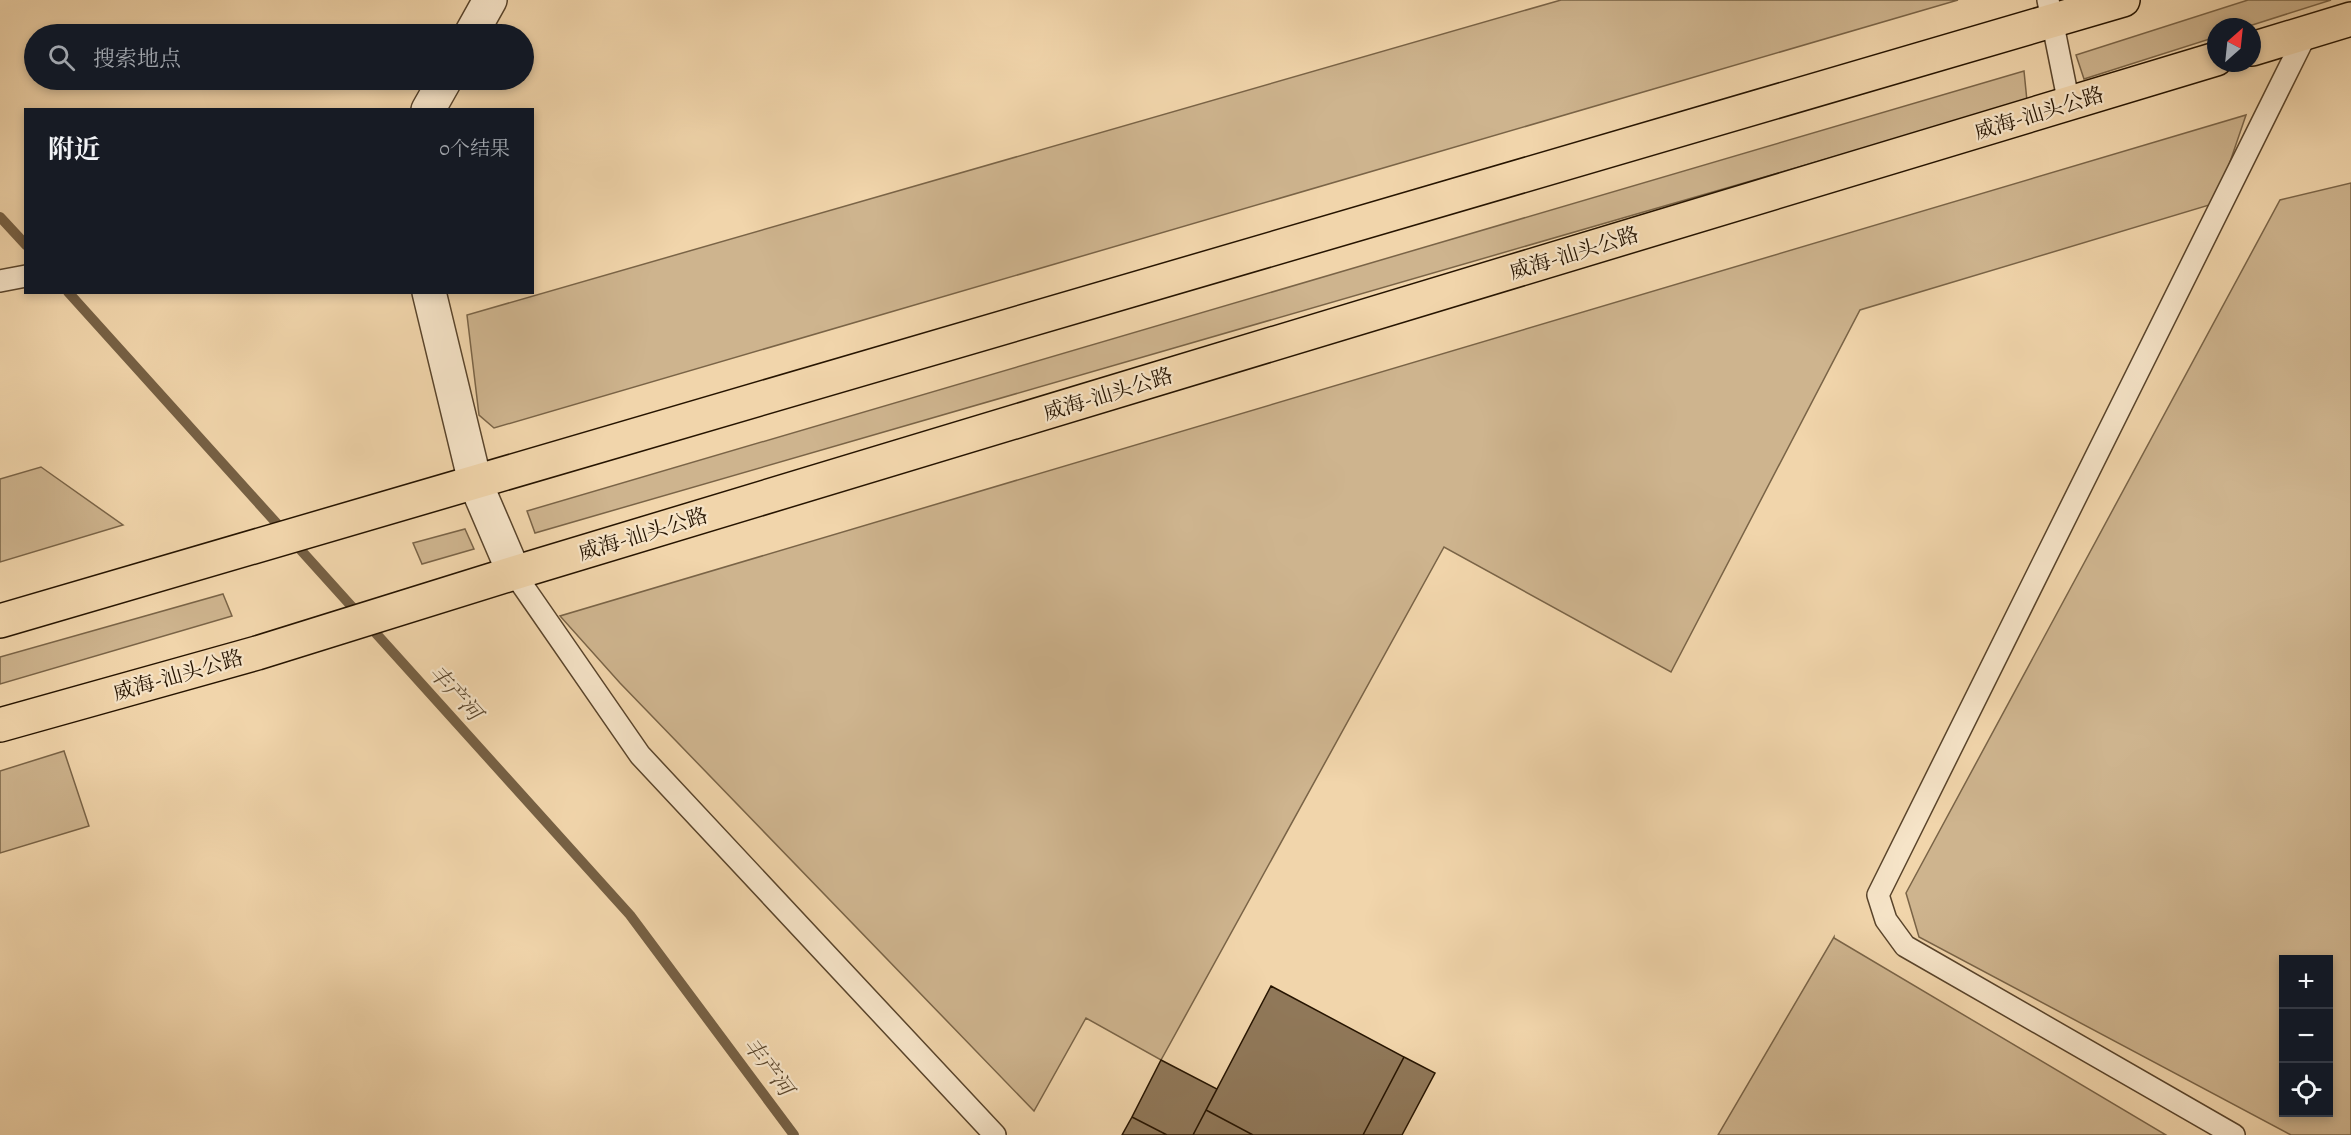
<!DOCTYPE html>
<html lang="zh">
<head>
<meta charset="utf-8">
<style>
  :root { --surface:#171b24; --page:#20242c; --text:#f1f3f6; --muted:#9ea1a6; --line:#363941 }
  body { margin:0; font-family:Alegreya,"Noto Serif SC",serif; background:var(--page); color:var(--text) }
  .controls { position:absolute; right:18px; bottom:18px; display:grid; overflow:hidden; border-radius:0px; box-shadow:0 3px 9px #0003 }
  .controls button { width:54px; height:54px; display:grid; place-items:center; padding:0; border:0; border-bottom:2px solid var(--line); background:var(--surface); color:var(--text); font:30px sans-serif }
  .compass { position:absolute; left:2207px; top:18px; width:54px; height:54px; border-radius:50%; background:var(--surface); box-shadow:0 3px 9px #0003; rotate:27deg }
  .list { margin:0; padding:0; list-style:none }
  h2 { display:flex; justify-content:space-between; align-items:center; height:78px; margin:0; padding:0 24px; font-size:26px }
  h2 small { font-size:20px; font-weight:400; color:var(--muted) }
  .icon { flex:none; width:33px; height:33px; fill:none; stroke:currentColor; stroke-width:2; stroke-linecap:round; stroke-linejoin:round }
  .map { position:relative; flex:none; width:2351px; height:1135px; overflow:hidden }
  .search { position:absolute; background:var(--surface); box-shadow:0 3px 9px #0003; left:24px; top:24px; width:510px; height:66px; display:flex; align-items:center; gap:15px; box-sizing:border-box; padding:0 21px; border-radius:33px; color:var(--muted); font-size:22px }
  .panel { position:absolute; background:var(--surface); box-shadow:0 3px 9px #0003; left:24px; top:108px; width:510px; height:186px; border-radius:0px }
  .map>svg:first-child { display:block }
  .green { fill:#ceb48e; stroke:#7a6447; stroke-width:1.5; fill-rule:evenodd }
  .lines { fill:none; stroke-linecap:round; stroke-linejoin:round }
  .stream { stroke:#766044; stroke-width:10 }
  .building { fill:#907859; stroke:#261400; stroke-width:1.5 }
  .service-casing { stroke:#59442b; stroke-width:24 }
  .minor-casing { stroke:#59442b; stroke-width:36 }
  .trunk-casing { stroke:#261400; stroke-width:36 }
  .service { stroke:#f6e4c8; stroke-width:21 }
  .minor { stroke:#f6e4c8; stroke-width:33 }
  .trunk { stroke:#f1d5ab; stroke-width:33 }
  .labels { text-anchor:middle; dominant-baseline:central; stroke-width:4.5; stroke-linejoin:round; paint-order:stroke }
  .street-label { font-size:21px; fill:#261400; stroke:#f6e4c8 }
  .water-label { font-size:22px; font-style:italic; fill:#5c472d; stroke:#f6e4c8 }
</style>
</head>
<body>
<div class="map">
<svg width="2351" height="1135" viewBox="0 0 2351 1135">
  <rect width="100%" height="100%" fill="#f1d5ab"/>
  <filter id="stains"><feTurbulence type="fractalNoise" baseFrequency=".00333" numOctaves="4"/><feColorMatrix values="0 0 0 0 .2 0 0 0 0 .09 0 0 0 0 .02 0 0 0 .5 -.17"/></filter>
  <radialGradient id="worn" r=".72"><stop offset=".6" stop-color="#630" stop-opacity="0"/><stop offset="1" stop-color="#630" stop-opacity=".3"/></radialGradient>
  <path class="green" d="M1561,0H1958L494,428L479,415L467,315Z
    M2248,0H2331L2246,27H2216V37L2084,79L2076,55Z
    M2024,71L2027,101L535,533L527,511Z
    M2246,115L2216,203L1860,310L1671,672L1444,547L1161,1060L1086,1018L1034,1111L620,683L560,616Z
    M2351,183V1135H2291L1919,937L1906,893L2280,200ZM2284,960H2328V1112H2284Z
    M41,467L123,525L0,562V479Z
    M465,529L474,549L422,564L413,543Z
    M223,594L232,616L0,684V657Z
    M64,751L89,826L0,853V771Z
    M1834,937V938L2166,1135H1718Z"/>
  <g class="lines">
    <path class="stream" d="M0,217L26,245
      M68,292L630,915L794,1135"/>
  </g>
  <path class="building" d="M1271,986L1404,1057L1363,1135H1253L1206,1110Z
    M1404,1057L1435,1073L1402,1135H1363Z
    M1161,1060L1217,1089L1193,1135H1167L1132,1117Z
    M1206,1110L1253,1135H1193Z
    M1132,1117L1167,1135H1122Z"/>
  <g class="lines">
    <g class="service-casing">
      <path id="service" d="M2048,0L2069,104
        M0,281L26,276
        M514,573L640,755L995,1135
        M2234,1135L1905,946L1886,920L1878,895L2307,32"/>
    </g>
    <g class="minor-casing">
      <path id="minor" d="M471,34L490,0
        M428,110L445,80
        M429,292L475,482L514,573"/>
    </g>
    <g class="trunk-casing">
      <path id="trunk" d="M2252,49L2351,19
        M0,621L2123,0
        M0,725L257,653L514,573L2216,59"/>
    </g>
    <use href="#service" class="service"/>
    <use href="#minor" class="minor"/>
    <use href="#trunk" class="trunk"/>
  </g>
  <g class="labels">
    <g class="street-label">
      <text transform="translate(2039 113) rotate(-17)">威海-汕头公路</text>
      <text transform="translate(1574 253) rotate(-17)">威海-汕头公路</text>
      <text transform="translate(1108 394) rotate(-17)">威海-汕头公路</text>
      <text transform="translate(643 534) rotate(-17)">威海-汕头公路</text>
      <text transform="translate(178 675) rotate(-16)">威海-汕头公路</text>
    </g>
    <g class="water-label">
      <text transform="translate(455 693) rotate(48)">丰产河</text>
      <text transform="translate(768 1067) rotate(53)">丰产河</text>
    </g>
  </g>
  <rect width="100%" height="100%" filter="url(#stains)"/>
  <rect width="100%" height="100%" fill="url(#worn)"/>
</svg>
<div class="controls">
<button>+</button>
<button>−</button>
<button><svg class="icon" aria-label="locate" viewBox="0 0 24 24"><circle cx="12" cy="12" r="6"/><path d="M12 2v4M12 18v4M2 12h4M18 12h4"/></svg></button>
</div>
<svg class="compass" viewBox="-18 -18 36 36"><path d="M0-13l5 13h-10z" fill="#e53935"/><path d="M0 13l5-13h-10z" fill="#9ea1a6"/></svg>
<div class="search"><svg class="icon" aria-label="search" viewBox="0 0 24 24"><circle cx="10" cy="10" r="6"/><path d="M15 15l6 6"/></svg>搜索地点</div>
<section class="panel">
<h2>附近<small>0个结果</small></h2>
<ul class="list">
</ul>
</section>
</div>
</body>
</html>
